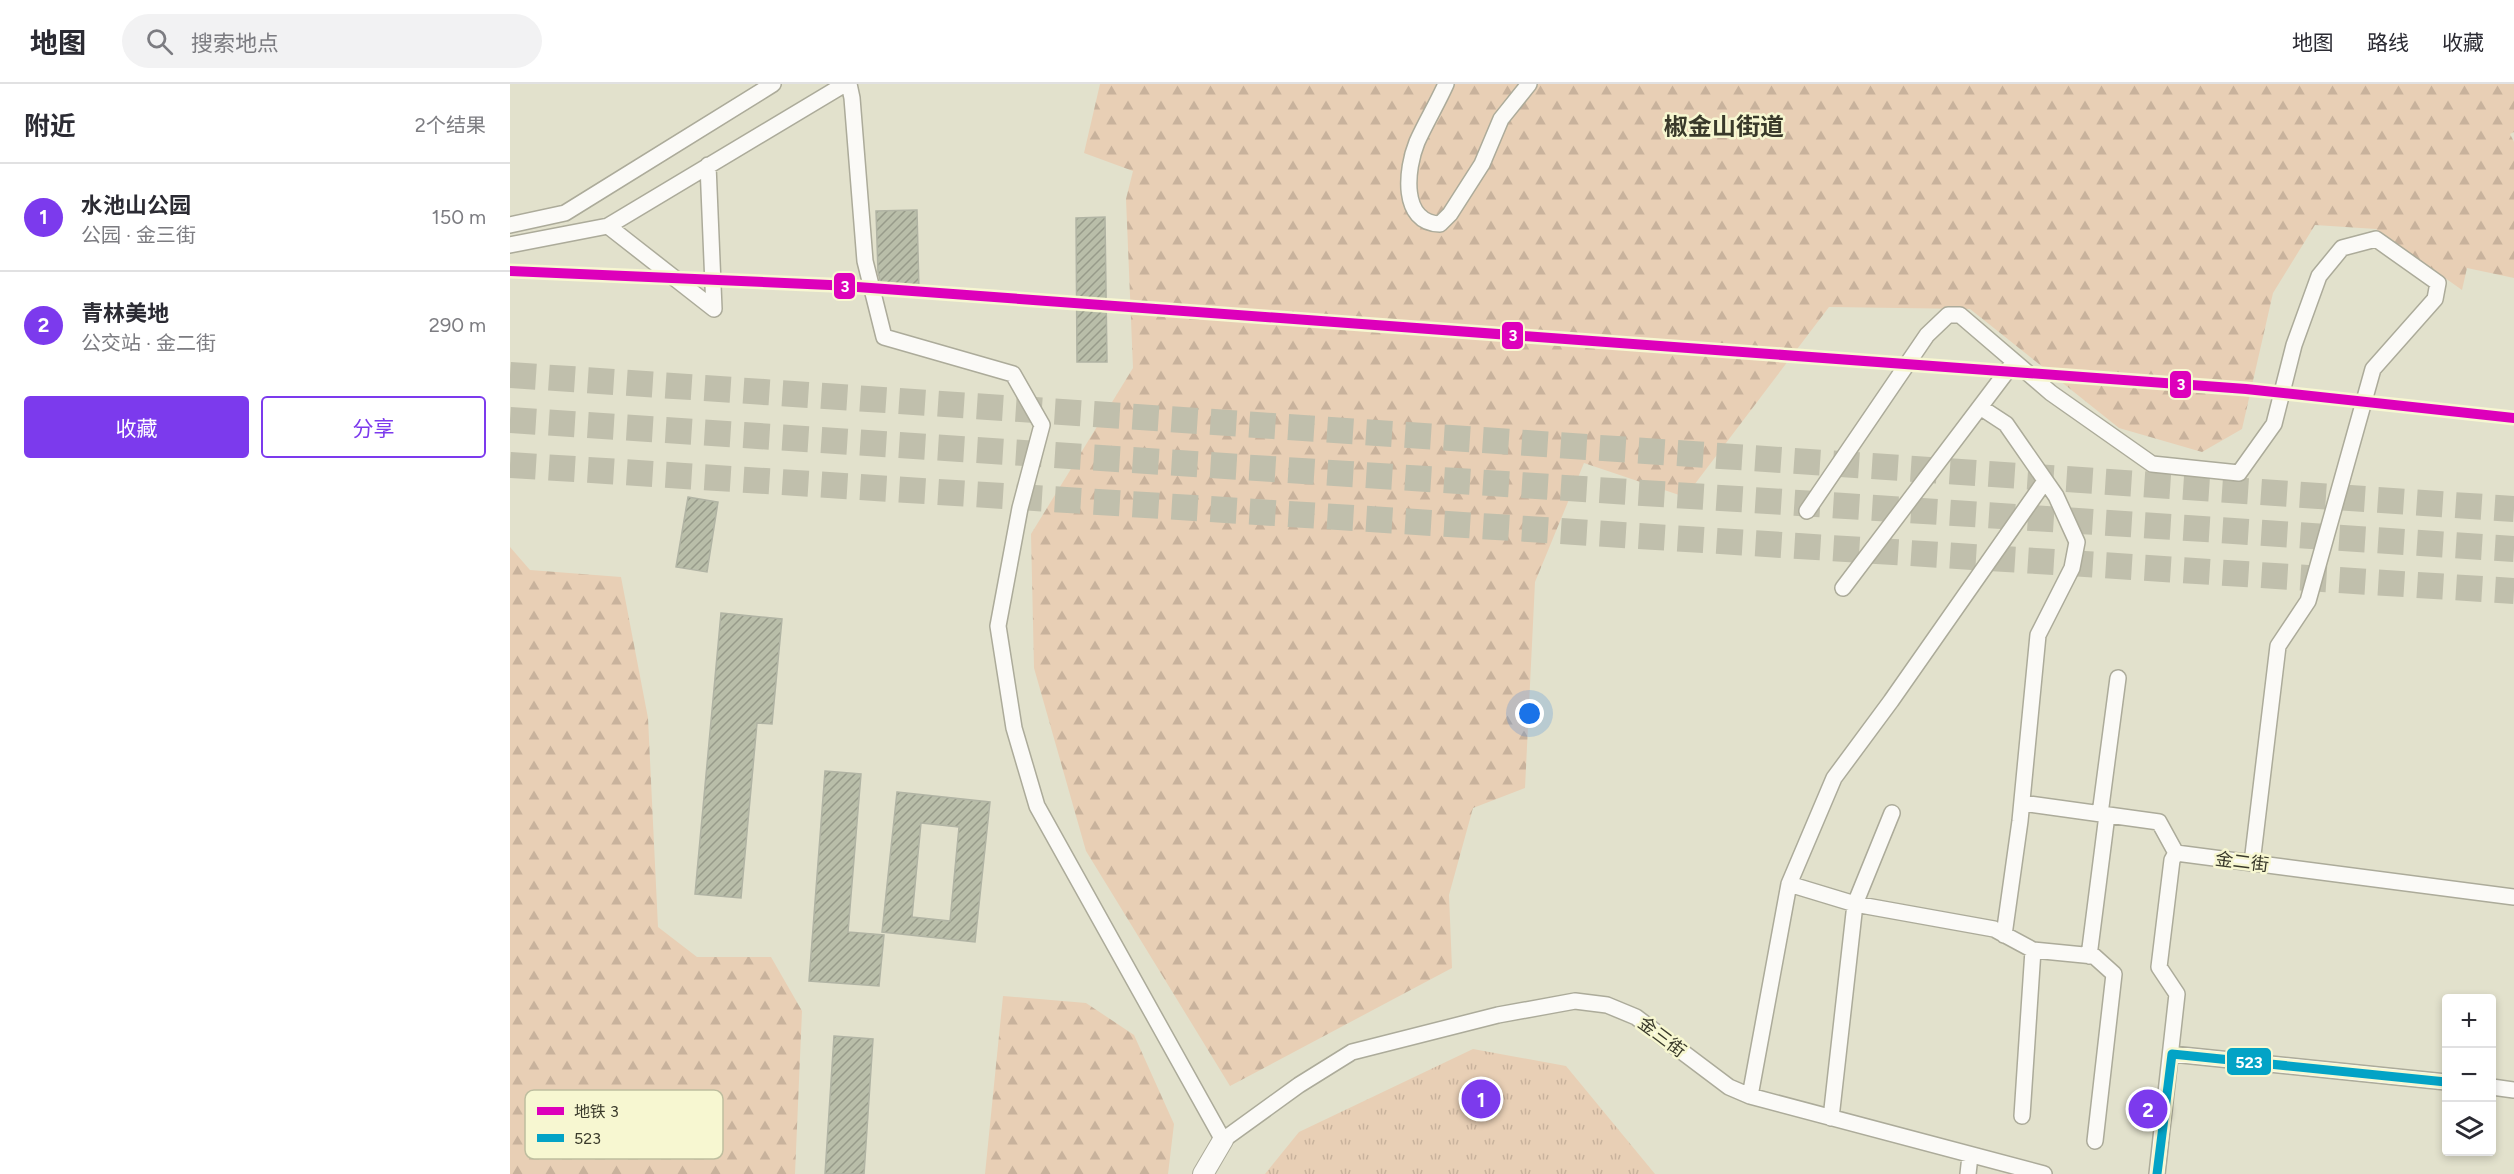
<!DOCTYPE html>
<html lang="zh">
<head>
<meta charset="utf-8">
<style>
  :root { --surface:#fff; --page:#f2f2f3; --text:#2b2b33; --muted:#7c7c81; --line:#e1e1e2; --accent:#7c3aed }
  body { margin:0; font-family:Figtree,"Noto Sans SC",sans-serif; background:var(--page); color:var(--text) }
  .controls { position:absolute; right:18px; bottom:18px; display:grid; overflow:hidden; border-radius:6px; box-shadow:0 3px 9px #0003 }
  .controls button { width:54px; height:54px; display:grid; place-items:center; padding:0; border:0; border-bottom:2px solid var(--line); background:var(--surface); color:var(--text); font:30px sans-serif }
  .you { position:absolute; left:1020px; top:630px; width:21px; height:21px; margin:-15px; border:4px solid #fff; border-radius:50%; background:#1a73e8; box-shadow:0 0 0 9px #1a73e833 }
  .badge { display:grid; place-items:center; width:39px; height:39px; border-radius:50%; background:var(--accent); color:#fff; font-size:20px; font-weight:700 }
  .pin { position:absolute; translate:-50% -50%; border:3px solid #fff; box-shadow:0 2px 6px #0006 }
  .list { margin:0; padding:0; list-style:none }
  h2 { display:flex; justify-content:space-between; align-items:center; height:78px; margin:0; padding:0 24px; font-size:26px }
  h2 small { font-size:20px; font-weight:400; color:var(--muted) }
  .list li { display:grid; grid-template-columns:39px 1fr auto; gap:18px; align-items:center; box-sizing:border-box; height:108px; padding:0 24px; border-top:2px solid var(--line) }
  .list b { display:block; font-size:22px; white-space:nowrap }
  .list p { margin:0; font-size:20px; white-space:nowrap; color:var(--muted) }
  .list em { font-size:20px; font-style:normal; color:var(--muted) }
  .actions { display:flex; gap:12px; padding:18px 24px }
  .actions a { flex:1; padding:14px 0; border:2px solid var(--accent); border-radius:6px; text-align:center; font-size:21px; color:var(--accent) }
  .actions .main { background:var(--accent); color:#fff }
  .icon { flex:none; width:33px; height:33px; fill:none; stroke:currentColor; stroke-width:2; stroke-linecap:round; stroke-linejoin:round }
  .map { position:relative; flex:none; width:2004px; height:1090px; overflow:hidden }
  header { display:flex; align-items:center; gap:36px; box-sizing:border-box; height:84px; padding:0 30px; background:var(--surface); border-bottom:2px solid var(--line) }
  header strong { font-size:28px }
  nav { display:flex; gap:33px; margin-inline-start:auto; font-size:21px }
  .search { width:420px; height:54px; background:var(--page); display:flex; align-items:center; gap:15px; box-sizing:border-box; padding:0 21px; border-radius:33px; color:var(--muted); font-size:22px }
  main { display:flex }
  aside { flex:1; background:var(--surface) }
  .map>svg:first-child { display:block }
  .forest { fill:url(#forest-firs) }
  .park { fill:url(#park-tufts) }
  .building { fill:url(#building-hatch); stroke:#b1b4a4; stroke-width:1.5; fill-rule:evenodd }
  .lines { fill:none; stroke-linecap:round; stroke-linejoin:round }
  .trunk-tunnel { stroke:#c0bfac; stroke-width:26; stroke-dasharray:26 13; stroke-linecap:butt }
  .minor-casing { stroke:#acab9a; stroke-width:18 }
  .tertiary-casing { stroke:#acab9a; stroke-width:22 }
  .minor { stroke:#fbfaf7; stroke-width:15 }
  .tertiary { stroke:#fbfaf7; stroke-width:20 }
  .bus-1-casing { stroke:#f7f7d1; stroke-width:14 }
  .bus-1 { stroke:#03a3c6; stroke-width:9 }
  .metro-1-casing { stroke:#f7f7d1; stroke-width:15 }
  .metro-1 { stroke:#d0b; stroke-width:10 }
  .labels { text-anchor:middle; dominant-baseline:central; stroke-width:5; stroke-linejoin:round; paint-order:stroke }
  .street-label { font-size:18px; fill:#39392a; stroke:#f7f7d1 }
  .district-label { font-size:24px; font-weight:bold; fill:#39392a; stroke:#f7f7d1 }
  .key { fill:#f7f7d1; stroke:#bebe9f; stroke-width:1.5 }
  .key-label { font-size:16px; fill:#39392a }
  .line-badge { stroke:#f7f7d1; stroke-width:2 }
  .badge-label { font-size:16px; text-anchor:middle; font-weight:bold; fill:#fff }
</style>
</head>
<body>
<header>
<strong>地图</strong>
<div class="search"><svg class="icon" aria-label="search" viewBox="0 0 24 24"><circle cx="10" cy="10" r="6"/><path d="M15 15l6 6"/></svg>搜索地点</div>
<nav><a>地图</a><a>路线</a><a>收藏</a></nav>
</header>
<main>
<aside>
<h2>附近<small>2个结果</small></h2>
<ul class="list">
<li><span class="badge">1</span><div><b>水池山公园</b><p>公园 · 金三街</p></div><em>150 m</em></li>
<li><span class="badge">2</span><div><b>青林美地</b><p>公交站 · 金二街</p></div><em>290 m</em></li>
</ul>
<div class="actions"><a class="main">收藏</a><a>分享</a></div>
</aside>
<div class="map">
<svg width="2004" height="1090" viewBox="0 0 2004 1090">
  <defs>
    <pattern id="forest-firs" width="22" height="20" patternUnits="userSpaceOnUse" patternTransform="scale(1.5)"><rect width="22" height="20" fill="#e8cfb5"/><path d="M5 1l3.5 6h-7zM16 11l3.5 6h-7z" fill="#c8b29c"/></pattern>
    <pattern id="park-tufts" width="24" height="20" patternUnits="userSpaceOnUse" patternTransform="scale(1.5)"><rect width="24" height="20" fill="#e8cfb5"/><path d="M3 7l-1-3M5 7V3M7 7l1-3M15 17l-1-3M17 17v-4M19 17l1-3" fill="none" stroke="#c8b29c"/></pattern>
    <pattern id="building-hatch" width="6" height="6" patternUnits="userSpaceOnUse" patternTransform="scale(1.5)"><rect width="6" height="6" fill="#b9bea9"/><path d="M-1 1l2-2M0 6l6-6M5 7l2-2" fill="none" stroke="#979b8a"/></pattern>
  </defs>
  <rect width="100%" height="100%" fill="#e2e1cc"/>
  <path class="forest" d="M590,0H2004V48L2000,50L2004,58V194L1957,184L1952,206L1866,145L1805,141L1763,209L1732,345L1692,368L1609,344L1460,225L1319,223L1175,413L1074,379L1025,498L1015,704L963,724L939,811L942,884L720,1002L576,767L524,584L521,450L623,284L616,115L623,87L574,69Z
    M0,463L20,486L111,493L138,634L148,843L187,873H261L292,927L285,1090H0Z
    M493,912L576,919L624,951L664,1040L658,1090H475Z"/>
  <path class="park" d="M963,965L1056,982L1145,1090H755L789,1048Z"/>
  <path class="building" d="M407,126L409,207L373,208L368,188L366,127Z
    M595,133L597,278H567L566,134Z
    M178,413L208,418L197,488L166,483Z
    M211,529L272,535L262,640L247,639L231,814L185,810Z
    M315,687L351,690L338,848L374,851L369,902L299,897Z
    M387,708L480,718L465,858L372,848ZM411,739L449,743L440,837L402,833Z
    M324,952L363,955L354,1090H315Z"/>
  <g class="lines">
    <path class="trunk-tunnel" d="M0,291L2004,425
      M0,336L2004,465
      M0,381L2004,507"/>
    <g class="minor-casing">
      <path id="minor" d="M339,0L342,14L355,177L374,253L503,290L532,341L510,424L488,542L504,644L527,722L713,1056L789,1001L842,968L988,931L1065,917L1097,921L1126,933L1219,1003L1240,1012L1534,1090
        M936,0C927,20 916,38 907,58C896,85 890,139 930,140L940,130L972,80L991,35L1019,0
        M0,141L55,129L263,0
        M98,142L204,225L198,81
        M0,161L98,142L335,0
        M1470,323L1496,340L1546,412L1567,458L1562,484L1528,551L1510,737L1494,851
        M1297,427L1417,251L1438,231H1450L1541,309L1642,380L1729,389L1764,340L1784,261L1809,192L1832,164L1866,155L1928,199L1925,215L1863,285L1798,517L1768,562L1742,779
        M1333,504L1504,278
        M1512,719L1649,738L1666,769
        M1590,730L1608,594
        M1279,800L1345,820L1484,845L1523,866L1584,872L1604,890L1585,1057
        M1579,872L1597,731
        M1662,970L1936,998
        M1982,1003L2004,1006
        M1240,1012L1279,800L1324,694L1381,617L1535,397
        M1512,1032L1523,866
        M1321,1034L1345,820L1382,729
        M1458,1090L1460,1072
        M1647,1090L1667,910L1649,883L1662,776L1666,769L2004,813"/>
    </g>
    <g class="tertiary-casing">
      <path id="tertiary" d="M693,1090L713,1056"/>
    </g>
    <use href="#minor" class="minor"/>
    <use href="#tertiary" class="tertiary"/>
    <g class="bus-1-casing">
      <path id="bus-1" d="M1647,1090L1662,970L1936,998"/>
    </g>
    <use href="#bus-1" class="bus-1"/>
    <g class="metro-1-casing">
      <path id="metro-1" d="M0,187L320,201L1736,305L2004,334"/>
    </g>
    <use href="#metro-1" class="metro-1"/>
  </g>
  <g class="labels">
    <g class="street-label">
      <text transform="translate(1732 778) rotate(7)">金二街</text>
      <text transform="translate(1152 953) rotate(37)">金三街</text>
    </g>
    <g class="district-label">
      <text x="1214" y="42">椒金山街道</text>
    </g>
  </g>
  <rect x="15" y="1006" width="198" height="69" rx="9" class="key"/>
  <rect x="27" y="1023" width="27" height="8" fill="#d0b"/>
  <rect x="27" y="1050" width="27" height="8" fill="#03a3c6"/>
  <g class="key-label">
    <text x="64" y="1033">地铁 3</text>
    <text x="64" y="1060">523</text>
  </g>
  <g class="line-badge">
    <rect x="323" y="188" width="23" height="28" rx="6" fill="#d0b"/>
    <rect x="991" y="237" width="23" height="29" rx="6" fill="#d0b"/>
    <rect x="1659" y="286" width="23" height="29" rx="6" fill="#d0b"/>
    <rect x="1716" y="963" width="46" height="29" rx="6" fill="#03a3c6"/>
  </g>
  <g class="badge-label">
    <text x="335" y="208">3</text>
    <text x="1003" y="257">3</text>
    <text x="1671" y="306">3</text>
    <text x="1739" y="984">523</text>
  </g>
</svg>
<div class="controls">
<button>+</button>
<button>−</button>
<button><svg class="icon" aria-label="layers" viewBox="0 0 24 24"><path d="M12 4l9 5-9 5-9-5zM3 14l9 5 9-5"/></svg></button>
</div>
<div class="you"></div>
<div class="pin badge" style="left:971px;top:1015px">1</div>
<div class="pin badge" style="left:1638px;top:1025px">2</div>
</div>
</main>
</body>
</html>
